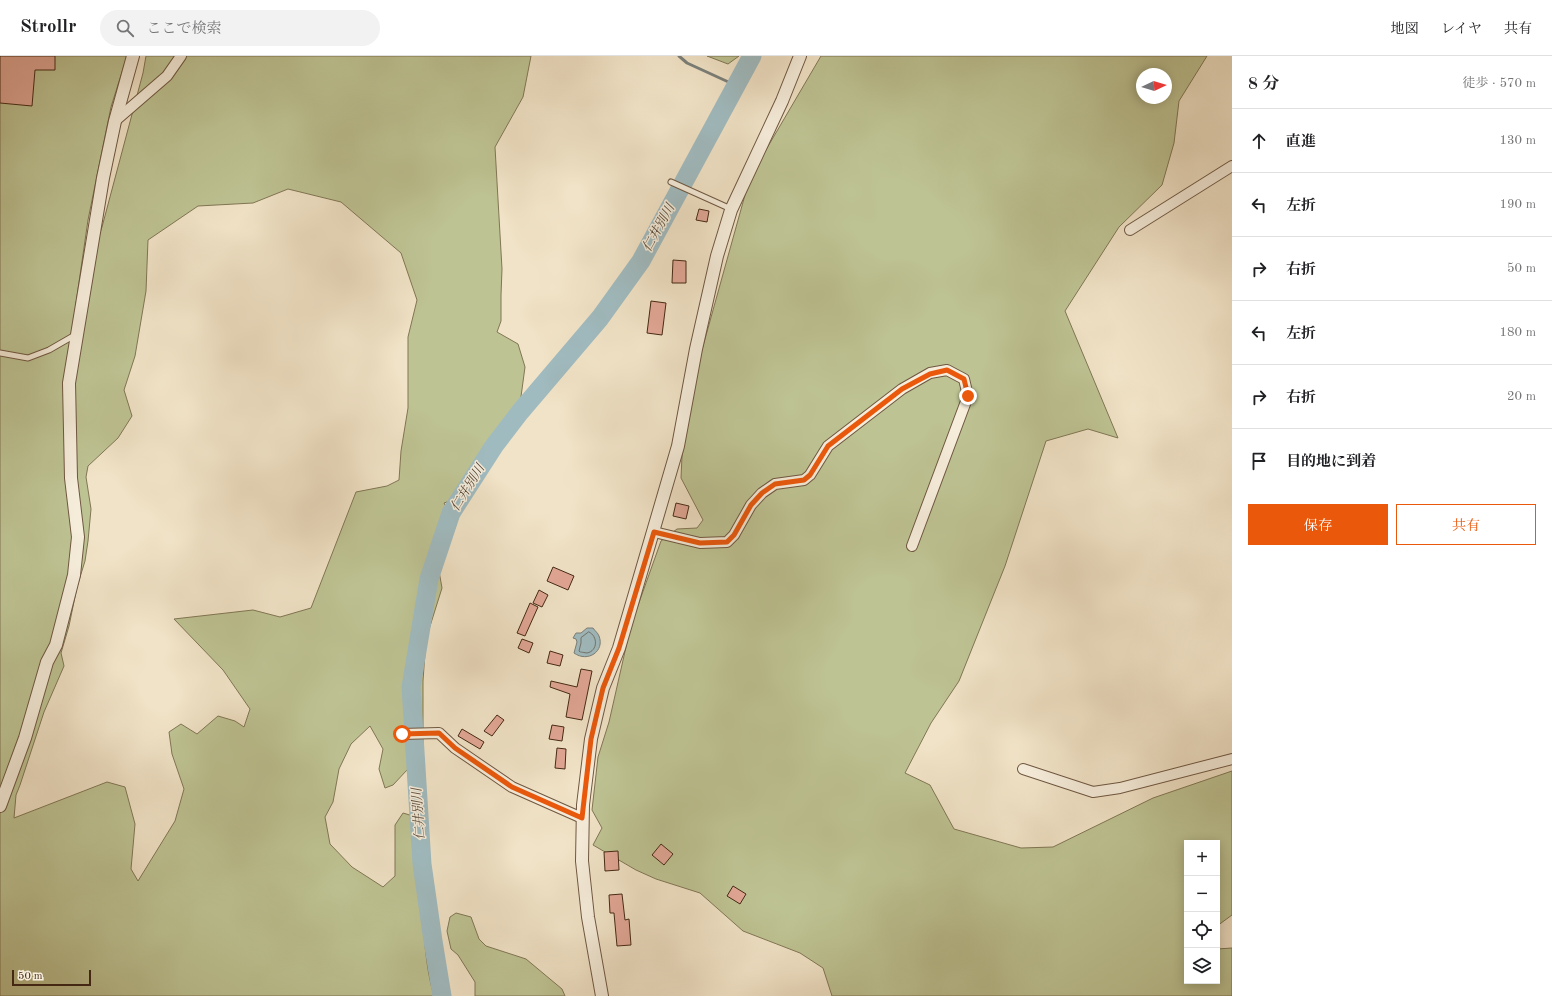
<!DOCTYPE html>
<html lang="ja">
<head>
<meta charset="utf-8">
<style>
  :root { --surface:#fff; --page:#f2f2f2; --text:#202124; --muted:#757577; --line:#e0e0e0; --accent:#ea580c }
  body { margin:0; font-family:"Old Standard TT","Noto Serif JP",serif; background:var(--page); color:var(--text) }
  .controls { position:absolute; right:12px; bottom:12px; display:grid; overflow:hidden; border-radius:0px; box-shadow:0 2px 10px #0003 }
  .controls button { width:36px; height:36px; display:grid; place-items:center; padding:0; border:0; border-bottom:1px solid var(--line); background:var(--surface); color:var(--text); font:20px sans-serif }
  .compass { position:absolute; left:1136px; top:12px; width:36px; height:36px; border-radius:50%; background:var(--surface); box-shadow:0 2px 10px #0003; rotate:86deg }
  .scale { position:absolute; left:12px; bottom:10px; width:79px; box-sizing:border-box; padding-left:4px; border:2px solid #442814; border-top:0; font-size:11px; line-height:14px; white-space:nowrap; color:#442814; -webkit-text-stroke:3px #f6eddb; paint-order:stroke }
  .stop { position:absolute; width:12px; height:12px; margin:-9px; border:3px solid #ea580c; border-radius:50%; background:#fff }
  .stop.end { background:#ea580c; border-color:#fff; box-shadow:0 1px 4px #0008 }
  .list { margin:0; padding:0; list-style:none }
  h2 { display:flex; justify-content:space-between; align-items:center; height:52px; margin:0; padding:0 16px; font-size:17px }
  h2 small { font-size:13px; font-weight:400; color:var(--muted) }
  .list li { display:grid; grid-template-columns:26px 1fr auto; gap:12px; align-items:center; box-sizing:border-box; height:64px; padding:0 16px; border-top:1px solid var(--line) }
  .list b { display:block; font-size:15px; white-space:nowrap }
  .list em { font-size:13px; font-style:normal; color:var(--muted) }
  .actions { display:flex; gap:8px; padding:12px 16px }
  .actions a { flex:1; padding:9px 0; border:1px solid var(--accent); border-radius:0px; text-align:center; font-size:14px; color:var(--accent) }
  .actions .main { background:var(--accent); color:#fff }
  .icon { flex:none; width:22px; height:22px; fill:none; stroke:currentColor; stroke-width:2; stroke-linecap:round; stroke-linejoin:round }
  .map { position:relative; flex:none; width:1232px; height:940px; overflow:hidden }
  header { display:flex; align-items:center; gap:24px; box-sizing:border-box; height:56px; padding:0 20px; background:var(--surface); border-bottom:1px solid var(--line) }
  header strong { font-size:19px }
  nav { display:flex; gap:22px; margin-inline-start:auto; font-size:14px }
  .search { width:280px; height:36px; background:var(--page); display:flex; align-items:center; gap:10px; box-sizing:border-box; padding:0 14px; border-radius:22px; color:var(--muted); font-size:15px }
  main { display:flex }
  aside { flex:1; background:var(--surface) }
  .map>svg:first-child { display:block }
  .green { fill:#bec393; stroke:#817654; fill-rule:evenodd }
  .water { fill:#a0bbc0; stroke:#7b807b }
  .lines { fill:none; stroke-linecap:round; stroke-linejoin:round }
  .shore { stroke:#72726a; stroke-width:1 }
  .stream { stroke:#7b807b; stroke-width:3 }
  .river { stroke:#a0bbc0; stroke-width:19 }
  .building { fill:#e2a796; stroke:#442814 }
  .service-casing { stroke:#6f5741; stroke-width:7 }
  .minor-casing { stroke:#6f5741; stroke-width:12 }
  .tertiary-casing { stroke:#6f5741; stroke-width:14 }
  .service { stroke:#f6eddb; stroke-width:5 }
  .minor { stroke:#f6eddb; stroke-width:10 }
  .tertiary { stroke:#f6eddb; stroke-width:12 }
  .route { stroke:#ea580c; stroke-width:5 }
  .labels { text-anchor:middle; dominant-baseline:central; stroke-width:3; stroke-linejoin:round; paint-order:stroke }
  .water-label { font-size:13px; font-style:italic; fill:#5b4d3f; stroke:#f6eddb }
</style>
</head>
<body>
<header>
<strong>Strollr</strong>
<div class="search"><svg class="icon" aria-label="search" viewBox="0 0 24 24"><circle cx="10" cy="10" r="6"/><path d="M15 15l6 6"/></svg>ここで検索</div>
<nav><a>地図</a><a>レイヤ</a><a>共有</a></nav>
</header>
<main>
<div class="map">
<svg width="1232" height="940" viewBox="0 0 1232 940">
  <rect width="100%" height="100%" fill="#f1e3c7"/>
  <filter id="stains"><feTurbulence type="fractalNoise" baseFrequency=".005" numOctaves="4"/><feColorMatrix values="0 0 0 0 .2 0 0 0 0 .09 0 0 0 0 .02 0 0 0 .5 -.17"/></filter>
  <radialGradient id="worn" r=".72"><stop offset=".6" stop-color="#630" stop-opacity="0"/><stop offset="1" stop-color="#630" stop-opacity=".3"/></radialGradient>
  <path class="green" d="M0,0H127L111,51L88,164L76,247L102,171L143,17L146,0H531L523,41L495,91L502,213L501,239V265L497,276L518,288L525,311L520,348L474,406L450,445L444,447L456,469L439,515L442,532L426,583L423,625V701L407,714L393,729L385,732L379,713L383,693L370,670L351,688L339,713L333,746L325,761L330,788L352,811L383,831L395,820V769L403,757L413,760C416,788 420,817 422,845C424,877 425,910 434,940H0ZM288,133L341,146L401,197L417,244L408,281V352L401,395L399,424L387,430L356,436L311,552L280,561L253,554L174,563L223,614L250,653L244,671L235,665L218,660L197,678L181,668L169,676L172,698L184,733L175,765L138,825L131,813L135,768L125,731L107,726L14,762L16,739L20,729L44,656L64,610L61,597L69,570L77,531L85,505L88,485L91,453L86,421L88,410L118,382L132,360L124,334L135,300L146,235L148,184L198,150L253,147Z
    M707,0H739L728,8Z
    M821,0H1207L1179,45L1174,87L1162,129L1119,171L1065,255L1118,382L1088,373L1046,385L1005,510L959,625L931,667L905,717L930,729L954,773L1021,792L1053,791L1153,742L1232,715V859L1217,870V787H1187V925H1217V893L1232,892V940H832L823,912L800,897L743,875L700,837L656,823L636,814L593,789L602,772L592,754L598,701L609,666L631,569L661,485L677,473L697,472L703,464L681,422L682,400L700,301L750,121ZM1142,18H1166V42H1142Z
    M456,857L471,861L479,883L486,890L526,903L562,933L565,940H475V926L458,899L451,893L447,875L450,861Z"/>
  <path class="water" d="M587,572H593C595,575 598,577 599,580C605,595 588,607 574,597L577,586L576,583L573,582L576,577H581Z"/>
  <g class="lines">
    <path class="shore" d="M589,576C598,580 598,595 587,597C587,597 581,596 580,596L579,595L581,587V582Z"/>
    <path class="stream" d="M679,0L687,7L735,29"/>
    <path class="river" d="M442,940L433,885L422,808L411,631L429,523L451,457L494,390L520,356L600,262L641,205L752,0"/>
  </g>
  <path class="building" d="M0,0H55V14H35L32,50L0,47Z
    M699,153L709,155L707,166L696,164Z
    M673,204L686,205V227H672Z
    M651,245L666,247L662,279L647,277Z
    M676,447L689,450L686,463L673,460Z
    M553,511L574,520L568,534L547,525Z
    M539,534L548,539L542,551L533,547Z
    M530,547L538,551L525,580L517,577Z
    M522,583L533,587L529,597L518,592Z
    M550,595L563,599L560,610L547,607Z
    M581,613L592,615L582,664L566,661L570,638L550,631L551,625L577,631Z
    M497,659L504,664L492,680L484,675Z
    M552,669L564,671L562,685L549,683Z
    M462,673L484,686L480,693L458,680Z
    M557,692L566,693L565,713L555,712Z
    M661,788L673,798L664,809L652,799Z
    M618,795L619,814L605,815L604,796Z
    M733,830L746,838L740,848L727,840Z
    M622,838L625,864L629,863L631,889L617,890L614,857H610L609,839Z"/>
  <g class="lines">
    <g class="service-casing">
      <path id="service" d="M671,126L731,153
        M0,297L28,302L49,294L75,279"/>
    </g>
    <g class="minor-casing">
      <path id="minor" d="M115,65L167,20L181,0
        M1130,174L1232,110
        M654,476L700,487L727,486L734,479L751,449L762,437L775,428L804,424L810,419L828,390L902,333L930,317L947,314L964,323L968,340L912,490
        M402,678L439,677L455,692L512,731L582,762
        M1023,713L1093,736L1120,732L1232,703"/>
    </g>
    <g class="tertiary-casing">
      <path id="tertiary" d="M0,750L25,682L47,606L56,589L74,519L78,481L71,422L69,327L103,122L115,65L133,0
        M602,940L588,861L582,805L583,749L591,683L603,632L619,592L678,390L696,293L717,200L731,154L782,45L800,0"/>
    </g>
    <use href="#service" class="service"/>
    <use href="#minor" class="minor"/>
    <use href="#tertiary" class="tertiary"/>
  </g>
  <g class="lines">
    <path class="route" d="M402,678L439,677L455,692L512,731L582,762L591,683L603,632L619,592L654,476L700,487L727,486L734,479L751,449L762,437L775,428L804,424L810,419L828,390L902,333L930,318L947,314L964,323L968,340"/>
  </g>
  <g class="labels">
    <g class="water-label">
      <text transform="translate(659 172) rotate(-61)">仁井別川</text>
      <text transform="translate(468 432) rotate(-58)">仁井別川</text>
      <text transform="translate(419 758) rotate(-94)">仁井別川</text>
    </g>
  </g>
  <rect width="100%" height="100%" filter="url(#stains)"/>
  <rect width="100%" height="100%" fill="url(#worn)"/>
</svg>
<div class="controls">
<button>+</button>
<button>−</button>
<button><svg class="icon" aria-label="locate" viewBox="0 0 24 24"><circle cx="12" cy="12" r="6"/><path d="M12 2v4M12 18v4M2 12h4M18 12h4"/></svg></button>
<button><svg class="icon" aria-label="layers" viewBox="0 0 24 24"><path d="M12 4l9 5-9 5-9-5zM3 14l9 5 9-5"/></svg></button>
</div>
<svg class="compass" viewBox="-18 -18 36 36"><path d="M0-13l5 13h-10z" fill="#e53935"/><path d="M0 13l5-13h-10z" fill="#757577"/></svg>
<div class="scale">50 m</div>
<div class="stop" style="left:402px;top:678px"></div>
<div class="stop end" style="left:968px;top:340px"></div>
</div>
<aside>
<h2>8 分<small>徒歩 · 570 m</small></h2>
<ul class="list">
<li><svg class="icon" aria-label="ahead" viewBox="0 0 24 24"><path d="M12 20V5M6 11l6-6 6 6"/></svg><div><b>直進</b></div><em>130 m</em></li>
<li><svg class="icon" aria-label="left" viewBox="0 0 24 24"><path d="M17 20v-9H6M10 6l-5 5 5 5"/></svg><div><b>左折</b></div><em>190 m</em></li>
<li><svg class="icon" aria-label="right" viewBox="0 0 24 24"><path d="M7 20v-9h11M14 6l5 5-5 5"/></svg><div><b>右折</b></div><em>50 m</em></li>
<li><svg class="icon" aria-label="left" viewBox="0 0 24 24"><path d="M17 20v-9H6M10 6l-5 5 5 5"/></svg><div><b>左折</b></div><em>180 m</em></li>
<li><svg class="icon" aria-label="right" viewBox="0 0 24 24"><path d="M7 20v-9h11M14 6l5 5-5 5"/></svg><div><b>右折</b></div><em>20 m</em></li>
<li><svg class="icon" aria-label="arrive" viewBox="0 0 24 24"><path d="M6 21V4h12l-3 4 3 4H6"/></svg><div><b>目的地に到着</b></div></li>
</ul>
<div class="actions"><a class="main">保存</a><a>共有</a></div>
</aside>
</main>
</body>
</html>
